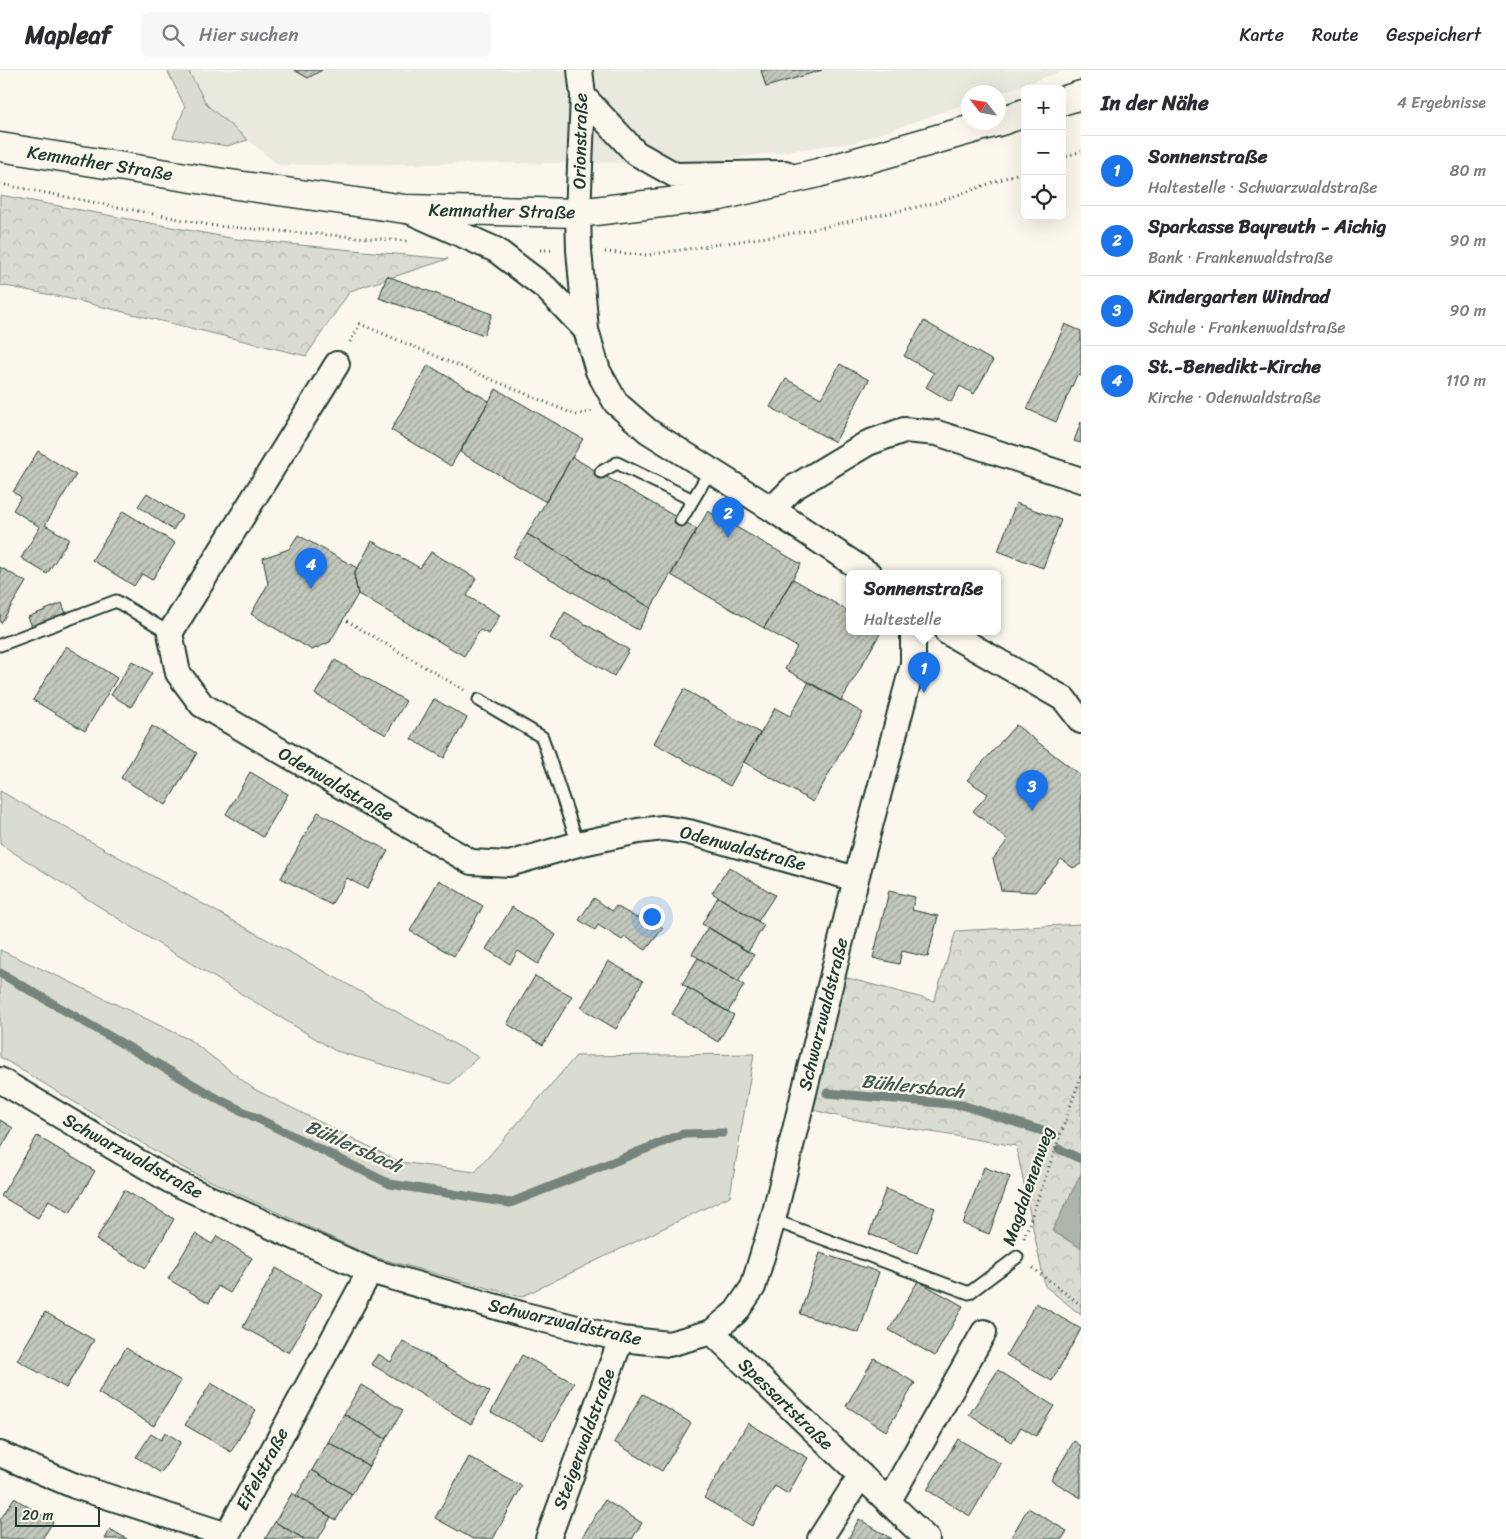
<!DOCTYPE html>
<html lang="de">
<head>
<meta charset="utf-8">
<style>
  :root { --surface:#fff; --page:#f7f7f7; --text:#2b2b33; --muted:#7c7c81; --line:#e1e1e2; --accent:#1a73e8 }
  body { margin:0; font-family:Sriracha,sans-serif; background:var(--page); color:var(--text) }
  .controls { position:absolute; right:15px; top:15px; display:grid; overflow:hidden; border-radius:8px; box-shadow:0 5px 20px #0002 }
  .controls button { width:45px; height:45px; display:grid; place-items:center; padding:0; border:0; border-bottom:1px solid var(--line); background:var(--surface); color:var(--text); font:25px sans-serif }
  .compass { position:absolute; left:961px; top:15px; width:45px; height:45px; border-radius:50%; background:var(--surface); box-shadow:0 5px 20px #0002; rotate:301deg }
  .scale { position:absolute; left:15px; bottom:12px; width:85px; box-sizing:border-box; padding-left:5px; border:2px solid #1f3d34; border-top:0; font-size:14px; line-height:18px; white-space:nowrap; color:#1f3d34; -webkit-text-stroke:4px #fbf7ec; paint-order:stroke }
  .you { position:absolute; left:651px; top:846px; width:18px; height:18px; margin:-12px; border:4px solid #fff; border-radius:50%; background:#1a73e8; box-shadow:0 0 0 8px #1a73e833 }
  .badge { display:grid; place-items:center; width:32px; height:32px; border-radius:50%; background:var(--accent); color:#fff; font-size:16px; font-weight:700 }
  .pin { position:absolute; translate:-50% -41px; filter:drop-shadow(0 1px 2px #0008) }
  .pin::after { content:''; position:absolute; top:26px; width:18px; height:15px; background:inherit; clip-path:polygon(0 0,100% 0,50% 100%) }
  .popup { position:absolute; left:846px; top:500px; width:155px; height:65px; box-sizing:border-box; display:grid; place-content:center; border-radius:8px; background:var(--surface); filter:drop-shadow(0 1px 4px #0005); font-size:16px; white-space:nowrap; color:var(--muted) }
  .popup b { font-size:19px; color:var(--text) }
  .popup::after { content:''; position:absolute; left:50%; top:100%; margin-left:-10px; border:10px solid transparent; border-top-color:var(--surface) }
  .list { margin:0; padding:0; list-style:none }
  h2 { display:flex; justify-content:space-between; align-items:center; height:65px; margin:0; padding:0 20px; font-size:21px }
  h2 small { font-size:16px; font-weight:400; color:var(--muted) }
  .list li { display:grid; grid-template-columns:32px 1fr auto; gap:15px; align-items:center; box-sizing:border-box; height:70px; padding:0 20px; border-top:1px solid var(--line) }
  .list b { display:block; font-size:19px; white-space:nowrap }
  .list p { margin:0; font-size:16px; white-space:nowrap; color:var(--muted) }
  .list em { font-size:16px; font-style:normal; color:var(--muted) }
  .icon { flex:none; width:28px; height:28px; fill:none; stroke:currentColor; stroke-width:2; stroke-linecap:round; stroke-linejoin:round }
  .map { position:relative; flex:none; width:1081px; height:1469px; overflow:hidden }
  header { display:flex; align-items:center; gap:30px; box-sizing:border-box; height:70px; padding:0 25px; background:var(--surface); border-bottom:1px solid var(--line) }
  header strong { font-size:24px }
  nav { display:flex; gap:28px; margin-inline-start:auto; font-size:18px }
  .search { width:350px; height:45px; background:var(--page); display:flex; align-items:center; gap:12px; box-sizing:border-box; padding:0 18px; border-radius:8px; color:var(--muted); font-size:19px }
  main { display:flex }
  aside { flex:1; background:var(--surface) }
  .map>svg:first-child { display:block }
  .built { fill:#eae9de }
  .green { fill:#dbdcd1; stroke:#7d8c82 }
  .forest { fill:url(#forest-crowns); stroke:#7d8c82 }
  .water { fill:#adb4aa; stroke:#74847b }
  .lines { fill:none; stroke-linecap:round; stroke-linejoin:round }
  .stream { stroke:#74847b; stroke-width:9 }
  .building { fill:url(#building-hatch); stroke:#1f3d34 }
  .service-casing { stroke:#1f3d34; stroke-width:15 }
  .minor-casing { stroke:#1f3d34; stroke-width:28 }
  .secondary-casing { stroke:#1f3d34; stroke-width:31 }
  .path { stroke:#1f3d34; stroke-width:3; stroke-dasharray:1 4; stroke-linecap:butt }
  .service { stroke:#fbf7ec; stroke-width:11 }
  .minor { stroke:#fbf7ec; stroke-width:24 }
  .secondary { stroke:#fbf7ec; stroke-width:28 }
  .labels { text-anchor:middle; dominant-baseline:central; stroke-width:4.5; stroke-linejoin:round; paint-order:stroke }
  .street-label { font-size:18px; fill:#1f3d34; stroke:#fbf7ec }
  .water-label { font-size:19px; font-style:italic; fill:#425b52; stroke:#fbf7ec }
</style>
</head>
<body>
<header>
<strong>Mapleaf</strong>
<div class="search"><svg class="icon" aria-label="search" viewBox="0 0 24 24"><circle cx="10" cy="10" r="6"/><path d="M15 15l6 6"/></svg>Hier suchen</div>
<nav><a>Karte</a><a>Route</a><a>Gespeichert</a></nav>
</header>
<main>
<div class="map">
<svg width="1081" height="1469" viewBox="0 0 1081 1469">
  <defs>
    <pattern id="forest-crowns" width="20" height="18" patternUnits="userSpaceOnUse" patternTransform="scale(1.25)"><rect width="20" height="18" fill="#dbdcd1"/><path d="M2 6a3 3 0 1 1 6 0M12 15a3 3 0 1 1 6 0" fill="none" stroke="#bcbeb4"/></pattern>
    <pattern id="building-hatch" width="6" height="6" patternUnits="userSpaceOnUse" patternTransform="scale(1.25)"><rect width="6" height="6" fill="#c4c9be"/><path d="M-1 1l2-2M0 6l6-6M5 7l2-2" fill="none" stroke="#9fa49b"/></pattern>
  </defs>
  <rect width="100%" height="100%" fill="#fbf7ec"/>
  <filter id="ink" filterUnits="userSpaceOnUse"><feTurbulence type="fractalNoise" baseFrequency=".02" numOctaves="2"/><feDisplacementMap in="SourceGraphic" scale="10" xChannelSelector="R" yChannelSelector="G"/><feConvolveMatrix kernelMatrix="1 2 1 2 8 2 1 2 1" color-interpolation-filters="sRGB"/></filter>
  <g filter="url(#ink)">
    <path class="built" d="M189,0H1066L999,23L968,22V33L856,72L704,92L278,95L207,35Z"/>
    <path class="green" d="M167,0H188L207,35L248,70L227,76L173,67L185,37Z
      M0,721L478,987L450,1014L336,981L154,871L0,774Z
      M0,880L66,910L190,970L254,1019L400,1092L475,1102L576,986L754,984L730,1126L521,1227L371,1186L185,1099L0,987Z"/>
    <path class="forest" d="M0,125L236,169L448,189L350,221L306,286L62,227L0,215Z
      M1081,854V1245L1045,1216L1016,1076L846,1048L813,1040L844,907L934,931L956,861Z"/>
    <path class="water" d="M1081,1104V1178L1052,1161Z"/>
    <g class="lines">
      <path class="stream" d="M0,903L218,1029L390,1114L510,1133L683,1064L723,1063
        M827,1023L962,1035L1052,1064
        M1059,1079L1081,1089"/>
    </g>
    <path class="building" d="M294,0H322L308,8Z
      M761,0H822L766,17Z
      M387,206L492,244L484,265L379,228Z
      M924,251L993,291L974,324L960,316L951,332L926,317L934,303L904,286Z
      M1065,254L1081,261V306L1077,305L1056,352L1027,339Z
      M840,294L869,310L835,372L770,337L786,309L821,328Z
      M428,295L489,331L451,396L391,360Z
      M496,319L583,369L546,432L460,382Z
      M1081,352V373L1074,371Z
      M38,381L76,405L45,455L69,469L47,504L21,488L40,457L13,440L21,427L13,422Z
      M572,387L697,459L651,538L527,464Z
      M147,423L182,446L173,460L138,436Z
      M1016,433L1061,450L1043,498L998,481Z
      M123,441L175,473L152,510L142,504L134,516L92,490Z
      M708,441L801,494L764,558L671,505Z
      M527,464L651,538L638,560L513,487Z
      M298,465L357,498L354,505L358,524L330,572L312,580L251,544L268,514L263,488L289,479Z
      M372,471L420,498L431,482L476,508L467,526L500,545L489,564L480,560L464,586L358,524L354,505Z
      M0,497L26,512L1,553L0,552Z
      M793,509L850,542V562H881L841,631L785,599L797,577L764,558Z
      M62,533L67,546L33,559L28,547Z
      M565,542L629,580L614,606L550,568Z
      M66,576L117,608L85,661L33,630Z
      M335,590L406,631L386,665L315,624Z
      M132,591L152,603L131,637L111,625Z
      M809,612L863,643L813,732L744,692L775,638L790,646Z
      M684,619L760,663L730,716L654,673Z
      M434,629L467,648L444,688L411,669Z
      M1016,655L1081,706V794L1073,798L1061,789L1035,822L1001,820L993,789L1008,770L973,741L988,724L967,710Z
      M152,656L197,683L166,735L121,708Z
      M250,702L288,724L263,767L226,744Z
      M318,742L388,781L367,819L347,808L331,835L281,808Z
      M729,797L775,825L758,851L712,823Z
      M439,810L483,836L454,886L410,861Z
      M889,821L915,827L912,840L938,846L928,887L902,881L899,894L873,888Z
      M718,827L764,855L748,882L702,854Z
      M594,828L612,841L616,836L637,848L642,843L663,858L646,880L625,867L622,870L598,855L595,860L579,850Z
      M512,837L556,865L538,894L518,881L510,894L486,879Z
      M708,857L754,885L738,912L692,884Z
      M698,888L744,915L728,942L682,914Z
      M608,891L643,911L616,959L581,938Z
      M535,906L572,926L543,975L507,954Z
      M688,918L734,945L718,972L672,944Z
      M0,1050L13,1058L0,1080Z
      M37,1066L95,1101L70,1143L49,1130L38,1148L1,1126Z
      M984,1097L1010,1107L989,1164L963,1154Z
      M886,1119L935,1138L917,1183L869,1164Z
      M124,1120L174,1149L146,1198L96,1170Z
      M195,1164L212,1174L217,1166L252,1188L230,1223L218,1216L209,1233L168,1209Z
      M820,1183L879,1202L859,1263L800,1244Z
      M276,1198L322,1224L289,1283L243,1257Z
      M918,1211L963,1236L935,1286L889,1260Z
      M1036,1233L1081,1259L1052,1311L1006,1285Z
      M45,1242L94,1270L66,1318L17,1290Z
      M403,1271L490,1322L471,1354L371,1294L378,1284L391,1292Z
      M126,1278L181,1311L154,1356L98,1323Z
      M522,1285L574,1313L543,1370L491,1342Z
      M874,1288L915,1313L886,1361L846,1336Z
      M998,1300L1054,1336L1036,1366L1021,1357L1012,1372L969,1345Z
      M211,1313L256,1340L231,1382L185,1355Z
      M361,1315L403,1340L386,1369L344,1344Z
      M643,1324L691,1353L662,1401L614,1372Z
      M344,1344L386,1369L369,1396L328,1372Z
      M748,1353L808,1388L788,1424L775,1416L752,1456L704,1428Z
      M165,1362L181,1372L161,1403L136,1387L151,1364L161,1370Z
      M958,1369L1001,1394L970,1446L927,1420Z
      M1074,1371L1081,1376V1428L1051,1410Z
      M328,1372L369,1396L352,1424L312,1400Z
      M469,1387L522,1416L493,1469H473L435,1448Z
      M312,1400L352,1424L336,1450L296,1426Z
      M292,1423L331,1447L318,1469H304L275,1452Z
      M14,1428L53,1452L42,1469H0V1450Z
      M605,1430L642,1453L632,1469H581Z
      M1028,1438L1067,1461L1062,1469H1010Z
      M859,1449L892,1469H848Z
      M275,1452L304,1469H265Z
      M110,1459L127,1469H105Z"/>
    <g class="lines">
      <g class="service-casing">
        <path id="service" d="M601,402L617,393L693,430
          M681,450L710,401
          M0,575L116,531L170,563
          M479,630L542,667L578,774
          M773,1150L969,1223L1017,1187"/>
      </g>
      <g class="minor-casing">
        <path id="minor" d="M580,0L583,26L578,143L579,180L586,260L598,301L616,333L648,361L772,439L869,504
          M583,26L636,83L675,105L785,103
          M407,140L496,180L546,218L586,260
          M337,294L170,563L178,603L202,635L471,792L509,794L578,774L638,761L663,758L689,762L856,809
          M772,439L793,418L868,373L904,360L937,363L1081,410
          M947,562L1064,629L1081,651
          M0,1010L169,1110L370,1201L521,1244L621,1269L669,1274L712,1262L736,1242L753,1217L773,1150L856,809L913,594V562
          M712,1262L927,1469
          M0,1384L75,1416L227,1465L370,1201
          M888,1432L984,1262
          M548,1469L621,1269
          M820,1469L861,1405"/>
      </g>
      <g class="secondary-casing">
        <path id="secondary" d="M1062,31L1081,25
          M998,52L1025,43
          M0,77L223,113L405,139L578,143L720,126L818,103L997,52"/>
      </g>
      <path class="path" d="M1062,88L1081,81
        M0,114L215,156L407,171
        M540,180H554
        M605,182L647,185L800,162L935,133L1025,101
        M350,272L360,254L576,345L592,341
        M347,551L464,620
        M1024,1168L1081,1006
        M1033,1198L1081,1235"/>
      <use href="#service" class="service"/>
      <use href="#minor" class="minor"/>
      <use href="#secondary" class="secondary"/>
    </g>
  </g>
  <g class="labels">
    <g class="street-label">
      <text transform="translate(580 71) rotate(-89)">Orionstraße</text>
      <text transform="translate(100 93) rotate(9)">Kemnather Straße</text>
      <text transform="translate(502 141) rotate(1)">Kemnather Straße</text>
      <text transform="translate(336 714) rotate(30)">Odenwaldstraße</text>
      <text transform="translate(743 778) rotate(15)">Odenwaldstraße</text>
      <text transform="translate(823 944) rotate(-76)">Schwarzwaldstraße</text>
      <text transform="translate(133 1086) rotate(29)">Schwarzwaldstraße</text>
      <text transform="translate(1028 1116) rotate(-71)">Magdalenenweg</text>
      <text transform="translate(565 1252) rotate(13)">Schwarzwaldstraße</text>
      <text transform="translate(786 1334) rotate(44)">Spessartstraße</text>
      <text transform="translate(584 1369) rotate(-70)">Steigerwaldstraße</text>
      <text transform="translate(262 1399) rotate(-62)">Eifelstraße</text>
    </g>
    <g class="water-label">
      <text transform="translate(913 1016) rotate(6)">Bühlersbach</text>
      <text transform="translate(354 1076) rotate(24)">Bühlersbach</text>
    </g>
  </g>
</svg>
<div class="controls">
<button>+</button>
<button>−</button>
<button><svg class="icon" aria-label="locate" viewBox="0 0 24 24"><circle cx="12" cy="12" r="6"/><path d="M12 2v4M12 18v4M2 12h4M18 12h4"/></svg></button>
</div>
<svg class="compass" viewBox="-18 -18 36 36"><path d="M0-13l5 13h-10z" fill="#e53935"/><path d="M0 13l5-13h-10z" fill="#7c7c81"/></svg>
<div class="scale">20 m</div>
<div class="you"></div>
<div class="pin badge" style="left:924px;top:623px">1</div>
<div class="popup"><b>Sonnenstraße</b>Haltestelle</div>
<div class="pin badge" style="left:728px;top:468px">2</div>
<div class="pin badge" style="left:1032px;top:741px">3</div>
<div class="pin badge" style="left:311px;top:519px">4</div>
</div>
<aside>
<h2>In der Nähe<small>4 Ergebnisse</small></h2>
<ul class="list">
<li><span class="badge">1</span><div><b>Sonnenstraße</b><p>Haltestelle · Schwarzwaldstraße</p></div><em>80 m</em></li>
<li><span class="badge">2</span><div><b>Sparkasse Bayreuth - Aichig</b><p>Bank · Frankenwaldstraße</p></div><em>90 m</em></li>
<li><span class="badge">3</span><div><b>Kindergarten Windrad</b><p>Schule · Frankenwaldstraße</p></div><em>90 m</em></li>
<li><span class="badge">4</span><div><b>St.-Benedikt-Kirche</b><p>Kirche · Odenwaldstraße</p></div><em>110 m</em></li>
</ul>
</aside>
</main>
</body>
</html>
